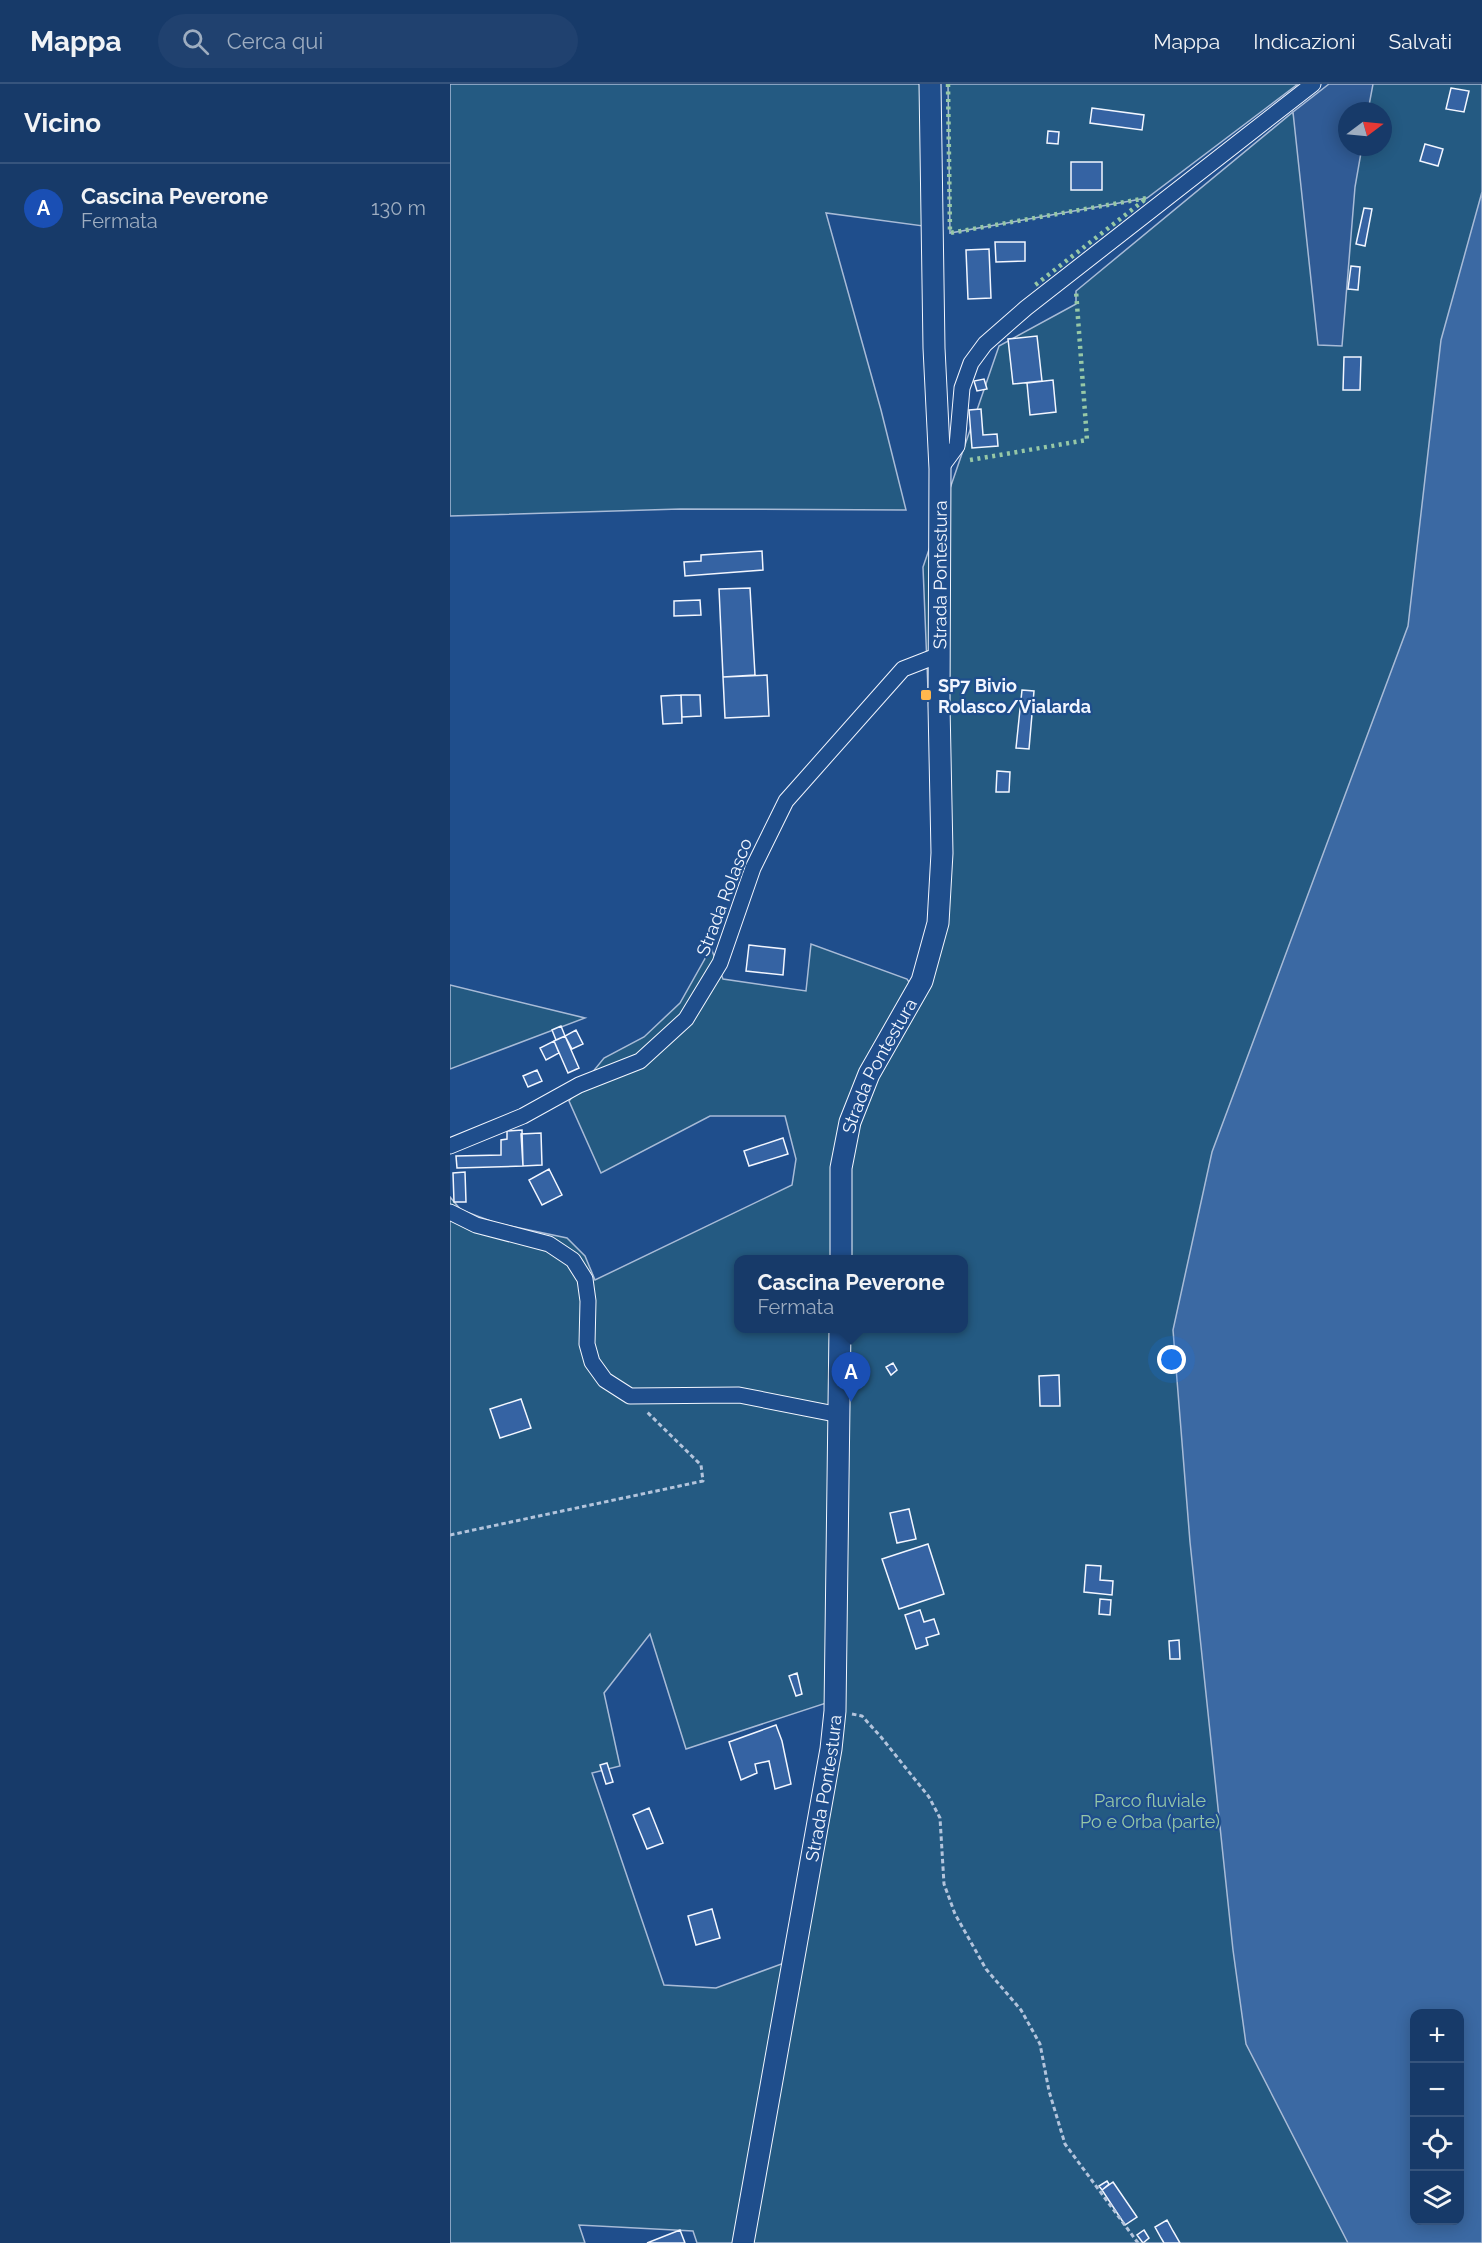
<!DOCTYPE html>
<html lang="it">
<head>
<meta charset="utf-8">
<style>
  :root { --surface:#173a69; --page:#20416f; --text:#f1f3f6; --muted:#9eadc0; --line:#36547d; --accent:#bca0f2 }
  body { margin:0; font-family:Raleway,sans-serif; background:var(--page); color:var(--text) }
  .controls { position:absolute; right:18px; bottom:18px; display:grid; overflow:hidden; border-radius:12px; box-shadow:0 3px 15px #0003 }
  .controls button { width:54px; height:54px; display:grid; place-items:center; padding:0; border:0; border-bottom:2px solid var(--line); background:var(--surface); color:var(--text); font:30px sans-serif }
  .compass { position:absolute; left:888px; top:18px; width:54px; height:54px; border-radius:50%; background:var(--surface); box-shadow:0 3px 15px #0003; rotate:74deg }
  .you { position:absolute; left:722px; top:1276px; width:21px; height:21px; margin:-15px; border:4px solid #fff; border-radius:50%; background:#1a73e8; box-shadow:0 0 0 9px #1a73e833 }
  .badge { display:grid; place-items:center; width:39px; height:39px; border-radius:50%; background:var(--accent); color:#fff; font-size:20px; font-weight:700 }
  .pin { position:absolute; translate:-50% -50px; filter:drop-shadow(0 2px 3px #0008) }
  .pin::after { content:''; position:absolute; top:32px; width:21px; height:18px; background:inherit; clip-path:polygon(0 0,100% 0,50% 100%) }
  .popup { position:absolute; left:284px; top:1171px; width:234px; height:78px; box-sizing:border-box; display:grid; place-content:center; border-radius:12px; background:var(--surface); filter:drop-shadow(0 2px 4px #0005); font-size:20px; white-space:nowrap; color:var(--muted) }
  .popup b { font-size:22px; color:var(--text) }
  .popup::after { content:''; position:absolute; left:50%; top:100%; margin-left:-12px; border:12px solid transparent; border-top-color:var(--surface) }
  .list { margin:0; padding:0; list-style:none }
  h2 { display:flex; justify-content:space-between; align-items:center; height:78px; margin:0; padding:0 24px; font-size:26px }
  h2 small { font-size:20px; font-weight:400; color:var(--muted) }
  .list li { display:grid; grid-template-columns:39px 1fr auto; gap:18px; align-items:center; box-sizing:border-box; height:90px; padding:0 24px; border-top:2px solid var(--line) }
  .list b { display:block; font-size:22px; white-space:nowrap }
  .list p { margin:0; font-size:20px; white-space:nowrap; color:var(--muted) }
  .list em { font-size:20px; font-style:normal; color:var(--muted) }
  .icon { flex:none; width:33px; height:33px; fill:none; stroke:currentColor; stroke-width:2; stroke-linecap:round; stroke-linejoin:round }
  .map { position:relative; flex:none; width:1032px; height:2159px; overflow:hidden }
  header { display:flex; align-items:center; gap:36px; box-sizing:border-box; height:84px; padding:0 30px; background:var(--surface); border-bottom:2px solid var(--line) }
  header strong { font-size:28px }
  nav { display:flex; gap:33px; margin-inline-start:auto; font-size:21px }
  .search { width:420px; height:54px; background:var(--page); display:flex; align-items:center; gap:15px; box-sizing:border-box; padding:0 21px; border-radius:33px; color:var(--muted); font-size:22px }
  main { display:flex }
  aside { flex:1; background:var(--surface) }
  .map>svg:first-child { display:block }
  .green { fill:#245a82; stroke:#a8bbd7; stroke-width:1.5; fill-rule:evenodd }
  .parking { fill:#305b95; stroke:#a8bbd7; stroke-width:1.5 }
  .water { fill:#3b69a3; stroke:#a8bbd7; stroke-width:1.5; fill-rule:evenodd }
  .building { fill:#3563a3; stroke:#f2f6ff; stroke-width:1.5 }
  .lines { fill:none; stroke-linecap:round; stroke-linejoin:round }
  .minor-casing { stroke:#f2f6ff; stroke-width:17 }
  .secondary-casing { stroke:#f2f6ff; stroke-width:23 }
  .path { stroke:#b3c4dc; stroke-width:3; stroke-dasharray:4.5 3; stroke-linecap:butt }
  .minor { stroke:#1f4e8c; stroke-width:15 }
  .secondary { stroke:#1f4e8c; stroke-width:21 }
  .hedge { stroke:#97c8a6; stroke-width:4.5; stroke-dasharray:3 4.5; stroke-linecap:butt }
  .poi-dot { fill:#ffb74d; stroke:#1f4e8c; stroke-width:2 }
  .labels { text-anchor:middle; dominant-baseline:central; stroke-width:4.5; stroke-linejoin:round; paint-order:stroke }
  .street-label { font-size:18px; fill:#f2f6ff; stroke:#1f4e8c }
  .poi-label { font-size:18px; font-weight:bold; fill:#f2f6ff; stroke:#1f4e8c; text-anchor:start }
  .park-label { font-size:18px; fill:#97c8a6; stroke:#1f4e8c }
</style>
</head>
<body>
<header>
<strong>Mappa</strong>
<div class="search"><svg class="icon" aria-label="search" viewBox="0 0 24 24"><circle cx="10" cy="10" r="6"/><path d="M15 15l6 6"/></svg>Cerca qui</div>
<nav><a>Mappa</a><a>Indicazioni</a><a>Salvati</a></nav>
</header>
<main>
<aside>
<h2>Vicino<small></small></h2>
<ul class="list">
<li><span class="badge" style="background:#1a4fb4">A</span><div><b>Cascina Peverone</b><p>Fermata</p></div><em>130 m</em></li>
</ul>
</aside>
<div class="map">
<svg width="1032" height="2159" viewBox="0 0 1032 2159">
  <rect width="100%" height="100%" fill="#1f4e8c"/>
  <path class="green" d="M0,0H470L473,142L376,129L431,326L456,426L230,425L0,432Z
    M498,0H848L697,114L500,149Z
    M885,0H1032V2159H247L243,2147L129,2141L135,2159H0V1113L11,1126L46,1139L117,1154L135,1172L145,1196L342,1101L346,1075L335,1032H260L151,1089L119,1017L154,974L194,953L230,919L261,864L273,895L356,907L361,860L457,895L463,904L487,826L473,483L549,262L626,220V207L843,28L844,33ZM897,27H933V63H897ZM288,1176H514V1244H288ZM200,1550L236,1665L382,1617L337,1878L266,1904L214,1901L142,1689L170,1682L154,1609ZM964,1930H1010V2136H964Z
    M0,901L135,934L0,985Z"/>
  <path class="parking" d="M879,0H923L918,27H897V63H912L905,103L892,262L868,261L843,28Z"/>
  <path class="water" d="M1032,108V2159H898L796,1960L783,1866L740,1458L723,1246L762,1068L958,542L991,256ZM964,1930H1010V2136H964Z"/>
  <path class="building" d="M1001,4L1019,7L1014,28L996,25Z
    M642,24L694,31L692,46L640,39Z
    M598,47L609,48L608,60L597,59Z
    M975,60L993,65L988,82L970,77Z
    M621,78H652V106H621Z
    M914,124L922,125L915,162L906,160Z
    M545,158H575V177L546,178Z
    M539,165L541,214L518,215L516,166Z
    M901,182L910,183L908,206L898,205Z
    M587,252L592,297L563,300L558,255Z
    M894,273H911L910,306H893Z
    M534,295L537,305L527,307L524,297Z
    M603,296L606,328L580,331L577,299Z
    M531,325L533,351L547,350L548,362L522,364L519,326Z
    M312,467L313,486L235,492L234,478L251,477V471Z
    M300,504L305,591L273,593L269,505Z
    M250,516L251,531L224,532V517Z
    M317,591L319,632L275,634L273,593Z
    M572,606L584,607L579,665L566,664Z
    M231,611H250L251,632L232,633Z
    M231,611L232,639L213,640L211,612Z
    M547,687L560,688L559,708H546Z
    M299,861L335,865L333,891L296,887Z
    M111,942L115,952L106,956L102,946Z
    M126,946L133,960L122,965L115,952Z
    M115,952L129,984L118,989L104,957Z
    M104,957L109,969L96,976L90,964Z
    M87,986L92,997L78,1003L73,992Z
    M72,1046L73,1082L7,1084L6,1072L51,1071V1056L57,1055V1047Z
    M91,1049L92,1081L73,1082L71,1050Z
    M333,1054L338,1070L299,1082L294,1067Z
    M99,1085L112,1111L92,1121L79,1096Z
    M15,1088L16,1118H4L3,1089Z
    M443,1279L447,1286L441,1291L436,1283Z
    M609,1291L610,1322H590L589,1292Z
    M71,1315L81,1344L50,1354L40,1325Z
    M459,1425L466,1455L447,1459L440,1429Z
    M478,1460L494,1510L449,1525L432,1475Z
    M636,1481L651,1482L650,1496L663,1497L662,1511L634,1508Z
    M650,1515L661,1516L660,1531L649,1530Z
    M470,1526L474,1538L484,1535L489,1550L476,1554L478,1561L466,1565L455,1531Z
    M729,1556L730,1575H720L719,1557Z
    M347,1589L352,1610L346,1612L339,1592Z
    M326,1641L332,1657L341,1700L325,1705L319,1677L305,1680L307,1689L291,1696L279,1658Z
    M157,1679L163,1698L156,1700L150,1681Z
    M199,1724L213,1759L197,1765L183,1731Z
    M262,1825L270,1854L246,1861L238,1832Z
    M657,2097L659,2100L652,2106L649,2102Z
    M663,2098L687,2133L675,2141L652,2106Z
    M717,2136L723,2147L730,2159H714L711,2154L705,2143Z
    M230,2146L235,2159H197Z
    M694,2146L699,2154L693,2159L687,2151Z"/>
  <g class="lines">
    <g class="minor-casing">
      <path id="minor" d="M490,385L507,362L512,304L521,279L535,260L576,224L863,0
        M0,1062L73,1032L129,1001L190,977L236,935L270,879L303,784L336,717L453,585L489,571
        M0,1128L26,1141L99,1160L123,1176L135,1195L138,1217L137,1260L142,1278L155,1296L180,1312L289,1311L390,1331"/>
    </g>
    <g class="secondary-casing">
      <g id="secondary">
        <path id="s1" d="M391,1176V1084L400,1038L419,990L472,897L488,839L492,769L489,622L490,385L484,264L480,0"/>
        <path id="s2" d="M293,2159L381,1665L385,1627L390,1244"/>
      </g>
    </g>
    <path class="path" d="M0,1451L253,1397L251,1381L197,1328
      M402,1630L412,1632L431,1653L479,1713L490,1734L494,1800L505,1830L536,1885L571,1926L590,1960L599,2007L615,2060L688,2159"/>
    <use href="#minor" class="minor"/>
    <use href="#secondary" class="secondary"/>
    <path class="hedge" d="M498,0L500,149L697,114L584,202
      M520,376L637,356L626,207"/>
  </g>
  <rect class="poi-dot" x="470" y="605" width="12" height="12" rx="3"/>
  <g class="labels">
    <g class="street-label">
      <text stroke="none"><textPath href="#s1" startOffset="706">Strada Pontestura</textPath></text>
      <text transform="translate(274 813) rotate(-69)">Strada Rolasco</text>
      <text stroke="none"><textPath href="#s1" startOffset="202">Strada Pontestura</textPath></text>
      <text stroke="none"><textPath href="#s2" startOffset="462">Strada Pontestura</textPath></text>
    </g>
    <g class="poi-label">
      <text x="488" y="601">SP7 Bivio<tspan x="488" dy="21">Rolasco/Vialarda</tspan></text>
    </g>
    <g class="park-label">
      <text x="700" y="1716">Parco fluviale<tspan x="700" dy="21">Po e Orba (parte)</tspan></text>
    </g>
  </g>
</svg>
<div class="controls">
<button>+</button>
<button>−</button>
<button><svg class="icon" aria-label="locate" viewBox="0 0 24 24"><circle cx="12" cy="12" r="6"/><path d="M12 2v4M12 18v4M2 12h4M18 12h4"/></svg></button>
<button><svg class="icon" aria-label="layers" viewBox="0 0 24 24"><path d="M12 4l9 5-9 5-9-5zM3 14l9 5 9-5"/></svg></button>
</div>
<svg class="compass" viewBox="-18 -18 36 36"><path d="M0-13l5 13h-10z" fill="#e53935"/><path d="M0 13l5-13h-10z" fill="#9eadc0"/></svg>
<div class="you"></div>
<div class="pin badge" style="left:401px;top:1318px;background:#1a4fb4">A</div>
<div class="popup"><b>Cascina Peverone</b>Fermata</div>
</div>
</main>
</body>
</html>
